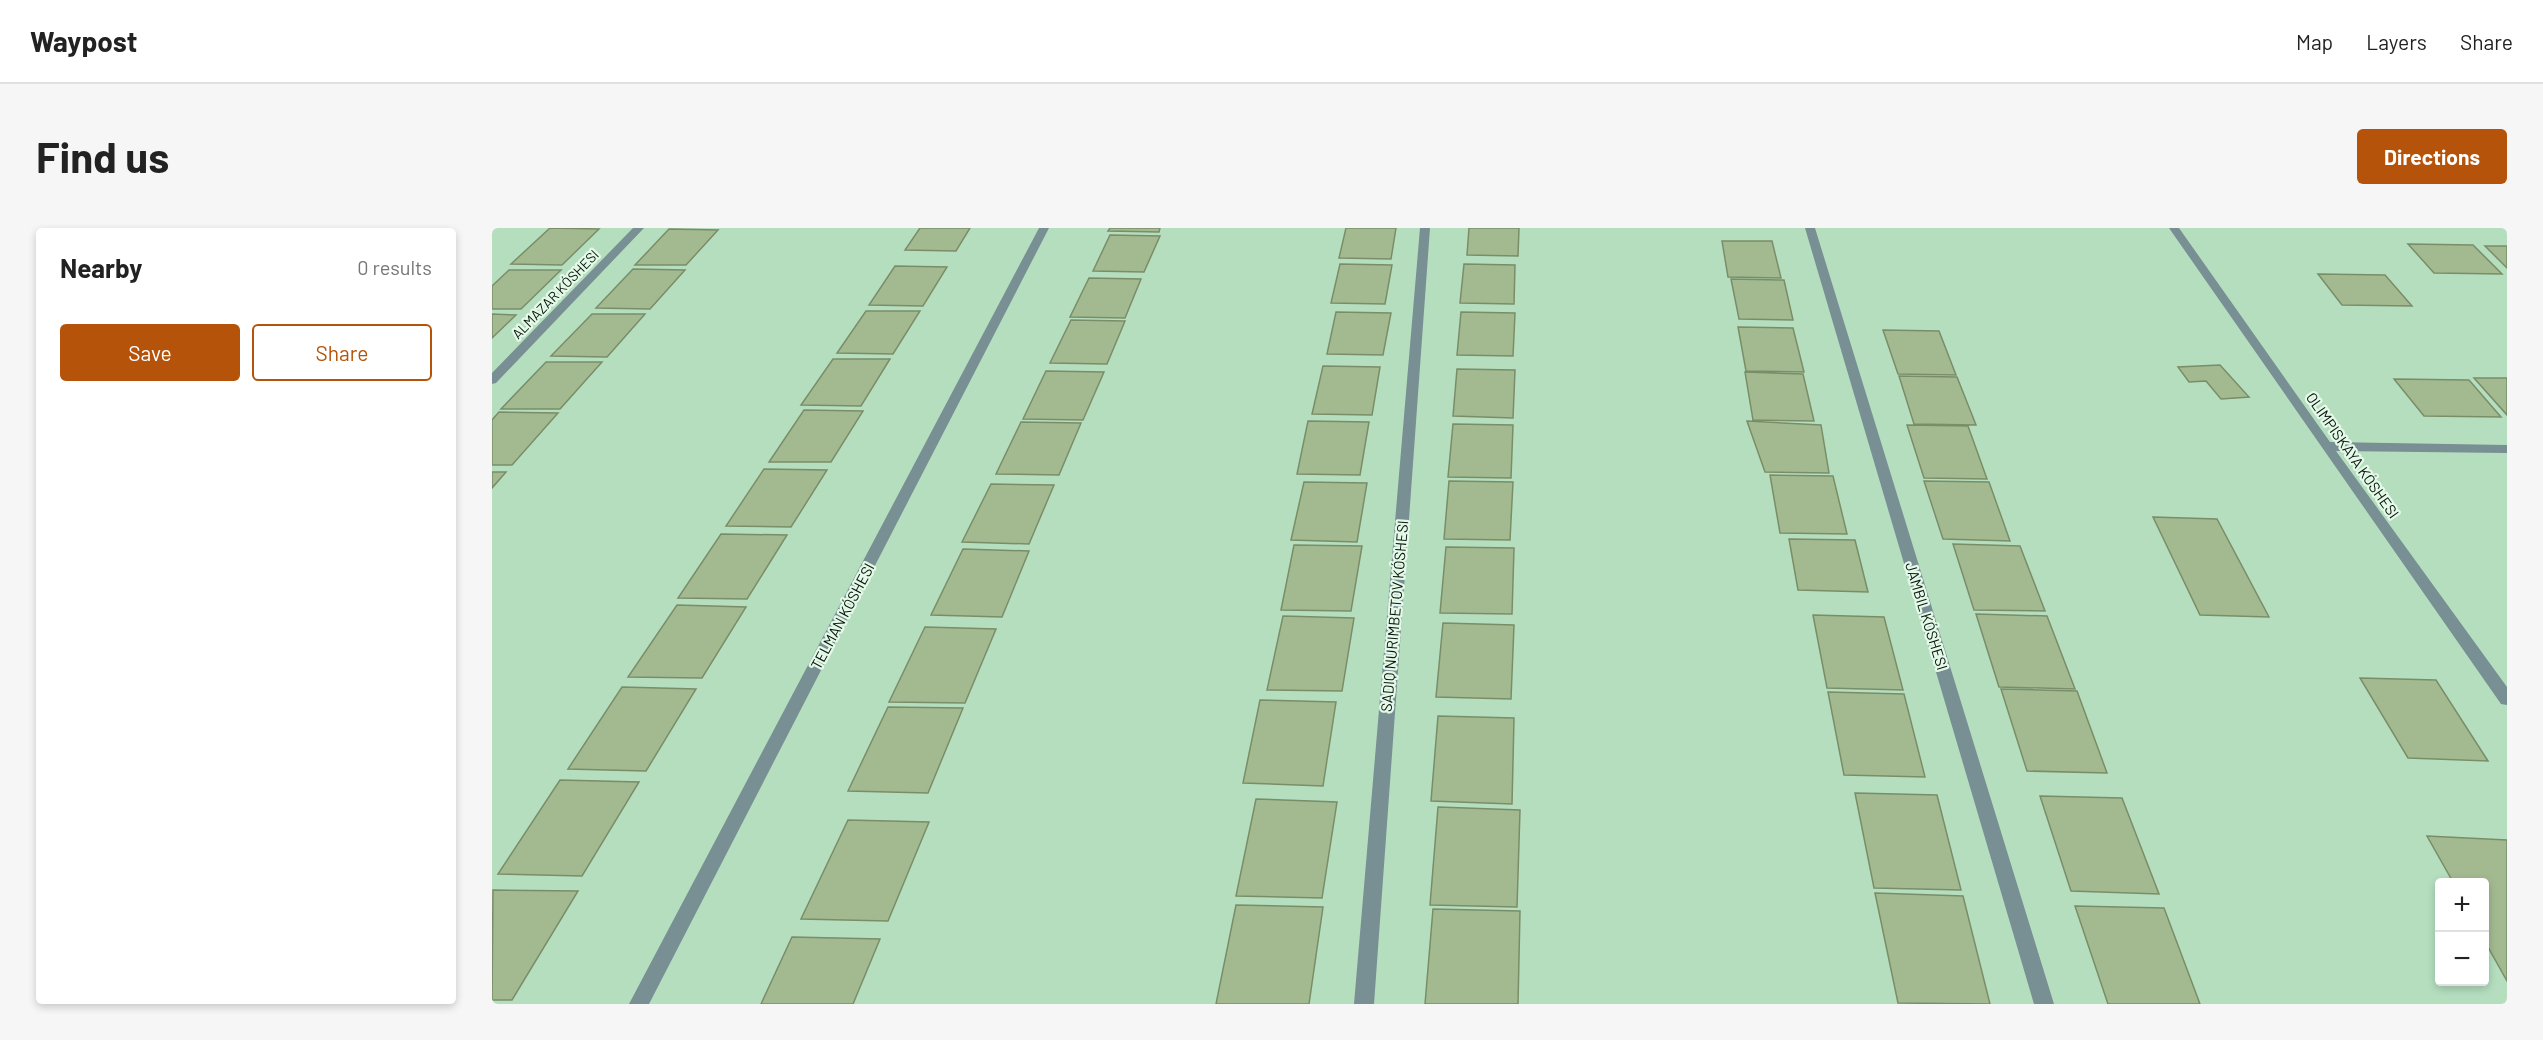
<!DOCTYPE html>
<html lang="en">
<head>
<meta charset="utf-8">
<style>
  :root { --surface:#fff; --page:#f6f6f6; --text:#222; --muted:#767676; --line:#e0e0e0; --accent:#b45309 }
  body { margin:0; font-family:Barlow,sans-serif; background:var(--page); color:var(--text) }
  .controls { position:absolute; right:18px; bottom:18px; display:grid; overflow:hidden; border-radius:6px; box-shadow:0 3px 9px #0003 }
  .controls button { width:54px; height:54px; display:grid; place-items:center; padding:0; border:0; border-bottom:2px solid var(--line); background:var(--surface); color:var(--text); font:30px sans-serif }
  .list { margin:0; padding:0; list-style:none }
  h2 { display:flex; justify-content:space-between; align-items:center; height:78px; margin:0; padding:0 24px; font-size:26px }
  h2 small { font-size:20px; font-weight:400; color:var(--muted) }
  .actions { display:flex; gap:12px; padding:18px 24px }
  .actions a { flex:1; padding:14px 0; border:2px solid var(--accent); border-radius:6px; text-align:center; font-size:21px; color:var(--accent) }
  .actions .main { background:var(--accent); color:#fff }
  .map { position:relative; flex:none; width:2015px; height:776px; overflow:hidden; border-radius:6px }
  header { display:flex; align-items:center; gap:36px; box-sizing:border-box; height:84px; padding:0 30px; background:var(--surface); border-bottom:2px solid var(--line) }
  header strong { font-size:28px }
  nav { display:flex; gap:33px; margin-inline-start:auto; font-size:21px }
  .intro { display:flex; align-items:center; justify-content:space-between; box-sizing:border-box; height:144px; padding:0 36px }
  h1 { margin:0; font-size:42px }
  .button { padding:15px 27px; border-radius:6px; background:var(--accent); color:#fff; font-size:21px; font-weight:700 }
  main { display:flex; gap:36px; padding:0 36px }
  aside { flex:1; background:var(--surface); border-radius:6px; box-shadow:0 3px 9px #0003 }
  .map>svg:first-child { display:block }
  .building { fill:#a3ba91; stroke:#798e68; stroke-width:1.5 }
  .lines { fill:none; stroke-linecap:round; stroke-linejoin:round }
  .minor { fill:#788f94; fill-rule:evenodd }
  .labels { text-anchor:middle; dominant-baseline:central; stroke-width:4.5; stroke-linejoin:round; paint-order:stroke }
  .far-street-label { font-size:14px; fill:#06140a; stroke:#e5f9e9 }
  .street-label { font-size:15px; fill:#06140a; stroke:#e5f9e9 }
</style>
</head>
<body>
<header>
<strong>Waypost</strong>
<nav><a>Map</a><a>Layers</a><a>Share</a></nav>
</header>
<div class="intro"><h1>Find us</h1><a class="button">Directions</a></div>
<main>
<aside>
<h2>Nearby<small>0 results</small></h2>
<ul class="list">
</ul>
<div class="actions"><a class="main">Save</a><a>Share</a></div>
</aside>
<div class="map">
<svg width="2015" height="776" viewBox="0 0 2015 776">
  <rect width="100%" height="100%" fill="#b5debf"/>
  <path class="building" d="M58,0L107,1L70,37L19,36Z
    M428,0H478L464,23L413,22Z
    M618,0H668L667,4L616,3Z
    M854,0H904L899,31L847,30Z
    M977,0H1027L1026,28L975,27Z
    M177,1L226,2L194,37H143Z
    M618,7L668,8L652,44L601,43Z
    M1230,13H1280L1289,50L1236,49Z
    M1916,16L1981,17L2010,46L1942,45Z
    M1993,18H2015V40Z
    M848,36L900,37L893,76L839,75Z
    M972,36L1023,37L1022,76L968,75Z
    M403,38L455,39L431,78L377,77Z
    M141,41L193,42L158,81L104,80Z
    M17,42H69L29,81H0V58Z
    M1826,46L1893,47L1920,78L1850,77Z
    M597,50L649,51L633,90L578,89Z
    M1239,51L1292,52L1301,92L1247,91Z
    M374,83H428L401,126L345,125Z
    M844,84L899,85L891,127L835,126Z
    M969,84L1023,85L1021,128L965,127Z
    M0,86L24,87L0,110Z
    M100,86H153L115,129L59,128Z
    M579,92L633,93L615,136L558,135Z
    M1246,99L1301,100L1312,144L1254,143Z
    M1391,102L1447,103L1464,147L1406,146Z
    M341,131H398L369,178L309,177Z
    M54,134H110L68,181H9Z
    M1728,137L1757,169L1729,171L1714,153L1697,154L1686,139Z
    M831,138L888,139L880,187L820,186Z
    M965,141L1023,142L1021,190L961,188Z
    M554,143L612,144L591,192L531,191Z
    M1253,144L1311,146L1322,193L1261,192Z
    M1407,148L1465,149L1484,197L1422,196Z
    M1982,150H2015V187Z
    M1902,151L1977,152L2009,189L1932,188Z
    M312,182L371,183L339,234H277Z
    M7,184L66,185L20,237H0V192Z
    M816,193L877,194L868,247L805,246Z
    M1255,193L1329,197L1337,245L1273,244Z
    M529,194L589,195L567,247L504,246Z
    M961,196L1021,197L1019,250L956,249Z
    M1415,197L1476,198L1495,251L1432,250Z
    M272,241L335,242L299,299L234,298Z
    M0,244H14L0,260Z
    M1278,247L1341,248L1355,306L1288,305Z
    M957,253L1021,254L1018,312L952,311Z
    M1432,253L1497,254L1518,313L1451,311Z
    M812,254L875,255L865,314L799,312Z
    M499,256L562,257L537,316L470,314Z
    M1661,289L1725,291L1777,389L1708,387Z
    M229,306L295,307L255,371L186,370Z
    M1297,311L1363,312L1376,364L1306,362Z
    M1461,316L1528,318L1553,383L1482,382Z
    M802,317L870,318L859,383L789,382Z
    M954,319L1022,320L1020,386L948,385Z
    M471,321L537,323L510,389L439,387Z
    M185,377L254,379L210,450L136,449Z
    M1484,386L1555,388L1583,461L1507,459Z
    M1321,387L1392,389L1411,462L1335,460Z
    M791,388L862,390L850,463L775,462Z
    M951,395L1022,397L1019,471L944,469Z
    M433,399L504,401L473,475L397,474Z
    M1868,450L1944,452L1996,533L1916,530Z
    M130,459L204,461L154,543L76,541Z
    M1509,461L1585,463L1615,545L1535,543Z
    M1336,464L1412,466L1433,549L1352,547Z
    M768,472L844,474L831,558L751,555Z
    M396,479L471,480L436,565L356,563Z
    M946,488L1022,490L1020,576L939,573Z
    M68,552L147,554L90,648L6,646Z
    M1363,565L1445,567L1469,662L1382,660Z
    M1548,568L1630,570L1667,666L1579,663Z
    M764,571L845,574L830,670L744,668Z
    M946,579L1028,582L1025,679L938,677Z
    M356,592L437,594L396,693L309,691Z
    M1935,608L2015,612V753L1992,712V654H1961Z
    M1,662L86,663L20,772H0Z
    M1383,665L1471,668L1498,776L1406,775Z
    M744,677L831,679L817,776H724Z
    M1583,678L1672,680L1708,776H1616Z
    M941,681L1028,683L1026,776H933Z
    M300,709L388,711L361,776H269Z"/>
  <g class="lines">
    <path class="minor" d="M141,0H152L4,155L0,156V145Z
      M547,0H557L157,776H137Z
      M928,0H938L882,776H862Z
      M1313,0H1323L1562,776H1542Z
      M1677,0H1687L1838,214L2015,217V225L1844,223L2015,459V477L2009,476Z"/>
  </g>
  <g class="labels">
    <g class="far-street-label">
      <text transform="translate(63 66) rotate(-46)">ALMAZAR KÓSHESI</text>
    </g>
    <g class="street-label">
      <text transform="translate(1861 227) rotate(55)">OLIMPISKAYA KÓSHESI</text>
      <text transform="translate(350 388) rotate(-62)">TELMAN KÓSHESI</text>
      <text transform="translate(902 388) rotate(-85)">SADIQ NURIMBETOV KÓSHESI</text>
      <text transform="translate(1435 388) rotate(73)">JAMBIL KÓSHESI</text>
    </g>
  </g>
</svg>
<div class="controls">
<button>+</button>
<button>−</button>
</div>
</div>
</main>
</body>
</html>
